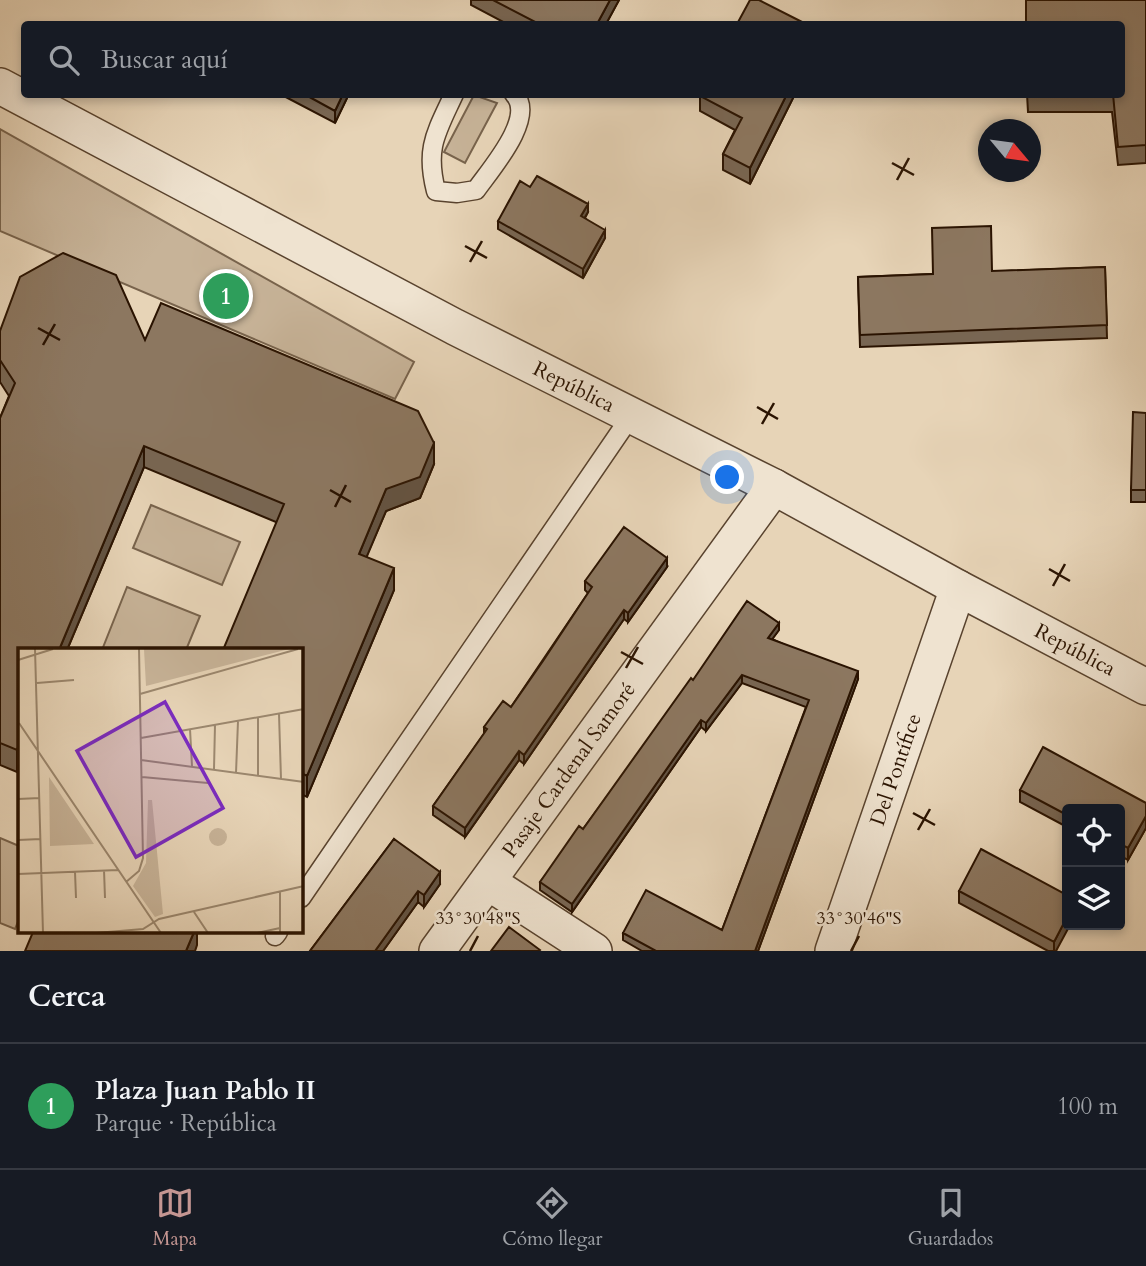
<!DOCTYPE html>
<html lang="es">
<head>
<meta charset="utf-8">
<style>
  :root { --surface:#171b24; --page:#242831; --text:#f1f3f6; --muted:#9ea1a6; --line:#363941; --accent:#c59692 }
  body { margin:0; font-family:Cardo,serif; background:var(--page); color:var(--text) }
  .controls { position:absolute; right:21px; bottom:21px; display:grid; overflow:hidden; border-radius:7px; box-shadow:0 4px 10px #0003 }
  .controls button { width:63px; height:63px; display:grid; place-items:center; padding:0; border:0; border-bottom:2px solid var(--line); background:var(--surface); color:var(--text); font:35px sans-serif }
  .compass { position:absolute; left:978px; top:119px; width:63px; height:63px; border-radius:50%; background:var(--surface); box-shadow:0 4px 10px #0003; rotate:119deg }
  .you { position:absolute; left:728px; top:478px; width:24px; height:24px; margin:-18px; border:5px solid #fff; border-radius:50%; background:#1a73e8; box-shadow:0 0 0 10px #1a73e833 }
  .badge { display:grid; place-items:center; width:46px; height:46px; border-radius:50%; background:var(--accent); color:#fff; font-size:23px; font-weight:700 }
  .pin { position:absolute; translate:-50% -50%; border:4px solid #fff; box-shadow:0 2px 7px #0006 }
  .list { margin:0; padding:0; list-style:none }
  h2 { display:flex; justify-content:space-between; align-items:center; height:91px; margin:0; padding:0 28px; font-size:30px }
  h2 small { font-size:23px; font-weight:400; color:var(--muted) }
  .list li { display:grid; grid-template-columns:46px 1fr auto; gap:21px; align-items:center; box-sizing:border-box; height:126px; padding:0 28px; border-top:2px solid var(--line) }
  .list b { display:block; font-size:26px; white-space:nowrap }
  .list p { margin:0; font-size:23px; white-space:nowrap; color:var(--muted) }
  .list em { font-size:23px; font-style:normal; color:var(--muted) }
  .icon { flex:none; width:38px; height:38px; fill:none; stroke:currentColor; stroke-width:2; stroke-linecap:round; stroke-linejoin:round }
  .map { position:relative; flex:none; width:1146px; height:951px; overflow:hidden }
  .search { position:absolute; background:var(--surface); box-shadow:0 4px 10px #0003; left:21px; right:21px; top:21px; height:77px; display:flex; align-items:center; gap:18px; box-sizing:border-box; padding:0 24px; border-radius:7px; color:var(--muted); font-size:26px }
  .sheet { height:217px; background:var(--surface) }
  nav { display:flex; justify-content:space-around; align-items:center; box-sizing:border-box; height:98px; border-top:2px solid var(--line); background:var(--surface); font-size:19px; color:var(--muted) }
  nav a { display:grid; justify-items:center; gap:4px }
  nav .on { color:var(--accent) }
  .map>svg:first-child { display:block }
  .green { fill:#c7b398; stroke:#78634c; stroke-width:2 }
  .lines { fill:none; stroke-linecap:round; stroke-linejoin:round }
  .service-casing { stroke:#59432e; stroke-width:21 }
  .minor-casing { stroke:#59432e; stroke-width:38 }
  .service { stroke:#efe3d0; stroke-width:18 }
  .minor { stroke:#efe3d0; stroke-width:35 }
  .wall { fill:#786653; stroke:#2a1301; stroke-width:2 }
  .shaded-wall { fill:#625343; stroke:#2a1301; stroke-width:2 }
  .building { fill:#8c7760; stroke:#2a1301; stroke-width:2 }
  .ticks { fill:none; stroke:#2a1301; stroke-width:2.5 }
  .labels { text-anchor:middle; dominant-baseline:central; stroke-width:5; stroke-linejoin:round; paint-order:stroke }
  .street-label { font-size:21px; fill:#2a1301; stroke:#efe3d0 }
  .inset-road { fill:none; stroke:#9b876e; stroke-width:2 }
  .view { fill:#7b2cbf; fill-opacity:0.15; stroke:#7b2cbf; stroke-width:3.5 }
  .inset-edge { fill:none; stroke:#2a1301; stroke-width:3.5 }
  .ticks-label { font-size:18px; text-anchor:middle; fill:#2a1301; stroke:#efe3d0; stroke-width:5; stroke-linejoin:round; paint-order:stroke }
</style>
</head>
<body>
<div class="map">
<svg width="1146" height="951" viewBox="0 0 1146 951">
  <rect width="100%" height="100%" fill="#e7d4b7"/>
  <filter id="stains"><feTurbulence type="fractalNoise" baseFrequency=".00286" numOctaves="4"/><feColorMatrix values="0 0 0 0 .2 0 0 0 0 .09 0 0 0 0 .02 0 0 0 .5 -.17"/></filter>
  <radialGradient id="worn" r=".72"><stop offset=".6" stop-color="#630" stop-opacity="0"/><stop offset="1" stop-color="#630" stop-opacity=".3"/></radialGradient>
  <path class="green" d="M474,95L497,103L465,163L444,152Z
    M0,129L414,362L395,399L0,231Z
    M151,505L240,542L222,585L133,548Z
    M127,587L200,616L186,650H102Z
    M0,838L19,846V919L15,929L0,923Z"/>
  <g class="lines">
    <g class="service-casing">
      <path id="service" d="M454,94C436,133 425,148 436,191L457,193L476,190C490,170 537,117 514,94
        M301,898L631,416
        M275,936L278,932"/>
    </g>
    <g class="minor-casing">
      <g id="minor">
        <path id="s1" d="M0,86L455,327L774,487L958,588L1146,687"/>
        <path d="M488,882L594,951"/>
        <path id="s2" d="M437,951L774,487"/>
        <path id="s3" d="M833,951L958,588"/>
      </g>
    </g>
    <use href="#service" class="service"/>
    <use href="#minor" class="minor"/>
  </g>
  <path class="wall" d="M471,0H619L606,24H507L471,5Z
    M1146,0V163L1118,165L1112,112H1028L1027,94H1122Z
    M280,94H347V98L335,123Z
    M700,94H795L750,184L723,170V154L735,130L700,111Z
    M530,187L588,212L585,218L605,238L583,278L498,229V221Z
    M1105,267L1107,338L860,347L858,277Z
    M0,331L145,340L434,464L420,498L386,511L366,557L394,590L307,797L301,794V650L276,522L144,467L67,650H19L17,772L0,765V418L9,396L0,382Z
    M1146,413V502H1131V490Z
    M667,567L628,622L624,619L524,764L519,760L465,837L433,815V806L484,734V727L511,707L588,593L585,590V581Z
    M779,630L772,639L858,679L758,951H642L623,940V933L722,930L806,707L742,683L706,731L701,727L572,912L540,890V882L583,829L693,680Z
    M1020,790L1146,803V828L1128,860L1120,856V809H1067V827L1020,802Z
    M394,839L440,884L424,907L418,902L383,951H310Z
    M959,891L1067,895L1056,951H1048L959,903Z"/>
  <path class="shaded-wall" d="M610,0H619L606,24H597Z
    M343,94H347V98L335,123V111Z
    M787,94H795L750,184V168Z
    M588,204V212L581,224V216Z
    M605,230V238L583,278V269Z
    M434,443V464L420,498L386,511L359,575V554L386,489Z
    M144,446V467L67,650H59Z
    M667,558V567L628,622V613Z
    M394,568V590L307,797V776Z
    M624,610V619L524,764V755Z
    M779,623V630L768,645V638Z
    M858,671V679L758,951H755Z
    M742,675V683L706,731V723Z
    M701,720V727L572,912V904Z
    M19,744V766L17,772V750Z
    M519,751V760L465,837V828Z
    M1146,816V828L1128,860V848Z
    M440,872V884L424,907V895Z
    M418,891V902L383,951H375Z
    M1067,917V925H1070L1056,951H1054V942Z
    M194,932H197V945L195,951H186Z"/>
  <path class="building" d="M493,0H610L597,24H539Z
    M750,0H759L806,24H737Z
    M1026,0H1146V145L1118,147L1113,94H1122V24H1026Z
    M304,94H343L335,111Z
    M700,94H787L750,168L723,154L742,118L700,96Z
    M537,176L588,204L581,216L605,230L583,269L498,221L520,181L530,187Z
    M991,226L992,271L1105,267L1107,325L860,335L858,277L933,274L932,228Z
    M63,253L116,275L145,340L161,303L418,411L434,443L420,477L386,489L359,554L394,568L307,776L301,773V650H223L284,504L144,446L59,650H19V744L17,750L0,743V418L15,383L0,360V331L20,277Z
    M1133,412L1146,413V490H1131Z
    M624,527L667,558L628,613L624,610L524,755L519,751L465,828L433,806L487,729L484,727L503,701L511,707L543,661L592,587L585,581Z
    M747,601L779,623L768,638L858,671L755,951H656L623,933L646,890L722,930L809,700L742,675L706,723L701,720L572,904L540,882L579,826L583,829L691,678L693,680Z
    M1043,747L1146,803V816L1128,848L1120,844V809H1067V815L1020,790Z
    M394,839L440,872L424,895L418,891L375,951H310Z
    M981,849L1067,895V917L1054,942L959,891Z
    M509,927L540,950L539,951H491Z
    M33,932H194L186,951H25Z"/>
  <path class="ticks" d="M892,163L914,175M897,180L909,158M465,246L487,258M470,262L482,241M38,328L60,340M43,345L55,324M757,407L778,419M762,424L774,403M330,490L351,502M335,507L346,485M1049,569L1070,581M1053,586L1065,564M621,652L643,664M626,668L638,647M913,813L935,825M918,830L930,809M470,951L478,936M851,951L859,936"/>
  <g class="labels">
    <g class="street-label">
      <text stroke="none"><textPath href="#s1" startOffset="648">República</textPath></text>
      <text stroke="none"><textPath href="#s1" startOffset="1214">República</textPath></text>
      <text stroke="none"><textPath href="#s2" startOffset="224">Pasaje Cardenal Samoré</textPath></text>
      <text stroke="none"><textPath href="#s3" startOffset="192">Del Pontífice</textPath></text>
    </g>
  </g>
  <g transform="translate(18 648)">
    <rect width="285" height="285" fill="#e7d4b7"/>
    <path d="M126,1H271L128,38ZM31,129L76,196L32,198ZM130,152H134L145,266L137,269L115,238L128,215ZM191 189a9 9 0 1 1 18 0a9 9 0 1 1-18 0Z" fill="#c7b398"/>
    <path class="inset-road" d="M17,1L25,285M0,12L35,1M19,35L56,32M122,46L280,1M261,66L263,131M240,69V128M1,75L143,285M172,81L174,118M123,90L286,61M123,112L286,134M196,121L197,77M218,125L220,73M124,129L190,135M0,151L22,150M0,192L23,191M86,222L87,250M57,224L58,250M0,226L100,222M108,234L121,223L125,210L121,1M262,243V285M176,264L190,285M78,285L125,281L141,271L286,238M239,285L262,280"/>
    <path class="view" d="M147,54L205,160L118,209L59,103Z"/>
    <rect width="285" height="285" class="inset-edge"/>
  </g>
  <g class="ticks-label">
    <text x="478" y="924">33°30'48"S</text>
    <text x="859" y="924">33°30'46"S</text>
  </g>
  <rect width="100%" height="100%" filter="url(#stains)"/>
  <rect width="100%" height="100%" fill="url(#worn)"/>
</svg>
<div class="controls">
<button><svg class="icon" aria-label="locate" viewBox="0 0 24 24"><circle cx="12" cy="12" r="6"/><path d="M12 2v4M12 18v4M2 12h4M18 12h4"/></svg></button>
<button><svg class="icon" aria-label="layers" viewBox="0 0 24 24"><path d="M12 4l9 5-9 5-9-5zM3 14l9 5 9-5"/></svg></button>
</div>
<svg class="compass" viewBox="-18 -18 36 36"><path d="M0-13l5 13h-10z" fill="#e53935"/><path d="M0 13l5-13h-10z" fill="#9ea1a6"/></svg>
<div class="you"></div>
<div class="pin badge" style="left:226px;top:296px;background:#2e9e5b">1</div>
<div class="search"><svg class="icon" aria-label="search" viewBox="0 0 24 24"><circle cx="10" cy="10" r="6"/><path d="M15 15l6 6"/></svg>Buscar aquí</div>
</div>
<section class="sheet">
<h2>Cerca<small></small></h2>
<ul class="list">
<li><span class="badge" style="background:#2e9e5b">1</span><div><b>Plaza Juan Pablo II</b><p>Parque · República</p></div><em>100 m</em></li>
</ul>
</section>
<nav>
<a class="on"><svg class="icon" aria-label="map" viewBox="0 0 24 24"><path d="M3 6l6-2 6 2 6-2v14l-6 2-6-2-6 2zM9 4v14M15 6v14"/></svg>Mapa</a>
<a><svg class="icon" aria-label="directions" viewBox="0 0 24 24"><path d="M12 3l9 9-9 9-9-9zM9 14v-3h6M13 9l2 2-2 2"/></svg>Cómo llegar</a>
<a><svg class="icon" aria-label="saved" viewBox="0 0 24 24"><path d="M7 4h10v16l-5-4-5 4z"/></svg>Guardados</a>
</nav>
</body>
</html>
